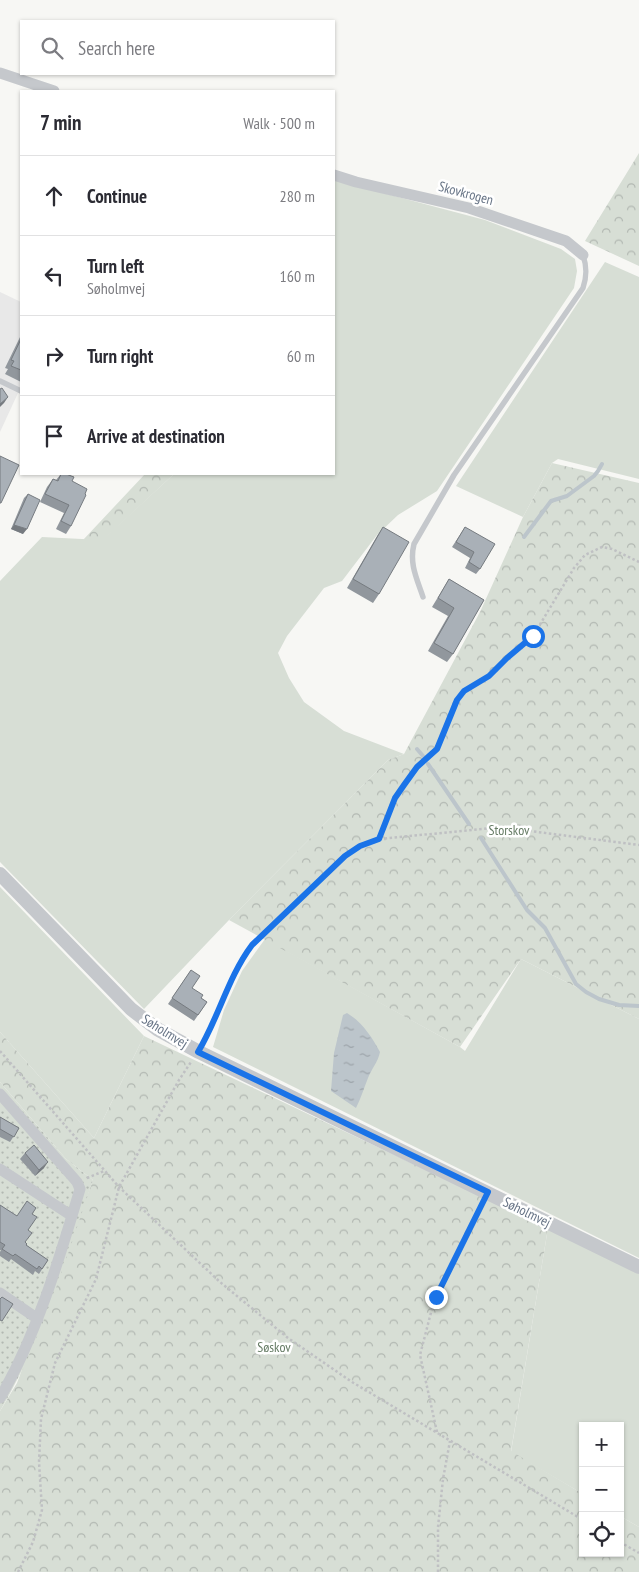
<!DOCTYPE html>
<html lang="en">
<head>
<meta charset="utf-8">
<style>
  :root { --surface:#fff; --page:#f7f7f7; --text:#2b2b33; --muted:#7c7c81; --line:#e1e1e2 }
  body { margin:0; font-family:"PT Sans Narrow",sans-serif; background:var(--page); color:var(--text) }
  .controls { position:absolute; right:15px; bottom:15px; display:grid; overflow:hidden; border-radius:0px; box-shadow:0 1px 4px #0004 }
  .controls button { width:45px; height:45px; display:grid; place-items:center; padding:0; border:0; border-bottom:1px solid var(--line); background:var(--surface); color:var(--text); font:25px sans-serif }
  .stop { position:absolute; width:15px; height:15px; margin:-11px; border:4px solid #1a73e8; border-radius:50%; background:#fff }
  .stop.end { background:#1a73e8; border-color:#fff; box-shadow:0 1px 5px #0008 }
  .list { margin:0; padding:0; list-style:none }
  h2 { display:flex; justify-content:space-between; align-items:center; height:65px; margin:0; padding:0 20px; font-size:21px }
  h2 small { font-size:16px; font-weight:400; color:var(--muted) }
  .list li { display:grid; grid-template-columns:32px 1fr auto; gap:15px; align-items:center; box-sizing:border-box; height:80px; padding:0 20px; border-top:1px solid var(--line) }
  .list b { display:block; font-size:19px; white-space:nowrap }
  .list p { margin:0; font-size:16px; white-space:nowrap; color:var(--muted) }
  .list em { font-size:16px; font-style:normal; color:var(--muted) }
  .icon { flex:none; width:28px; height:28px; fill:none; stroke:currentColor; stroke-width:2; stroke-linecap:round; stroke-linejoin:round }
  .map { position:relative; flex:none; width:639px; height:1572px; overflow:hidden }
  .search { position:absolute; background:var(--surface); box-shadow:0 1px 4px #0004; left:20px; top:20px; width:315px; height:55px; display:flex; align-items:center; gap:12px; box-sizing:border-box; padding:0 18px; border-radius:0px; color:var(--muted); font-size:19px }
  .panel { position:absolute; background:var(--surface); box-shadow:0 1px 4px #0004; left:20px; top:90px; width:315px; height:385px; border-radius:0px }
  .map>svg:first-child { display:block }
  .built { fill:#e8e8e8 }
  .grass { fill:#d7ded5 }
  .forest { fill:url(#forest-crowns) }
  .park { fill:url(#park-dots) }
  .water { fill:url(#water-ripples) }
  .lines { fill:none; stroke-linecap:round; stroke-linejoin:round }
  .stream { stroke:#bcc5cb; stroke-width:4 }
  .path { stroke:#bfc0c3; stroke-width:2.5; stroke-dasharray:2.5 2.5; stroke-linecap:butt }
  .service { stroke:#c5c8cc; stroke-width:5.5 }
  .minor { stroke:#c5c8cc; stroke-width:11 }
  .tertiary { stroke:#c5c8cc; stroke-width:14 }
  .wall { fill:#91979d }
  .shaded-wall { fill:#767b80 }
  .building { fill:#a9b0b7; stroke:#767b80 }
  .route { stroke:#1a73e8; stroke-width:6 }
  .labels { text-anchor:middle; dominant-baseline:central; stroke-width:5; stroke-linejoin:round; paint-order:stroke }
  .street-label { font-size:14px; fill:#667385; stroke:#fff }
  .park-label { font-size:14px; fill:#667c65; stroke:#fff }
</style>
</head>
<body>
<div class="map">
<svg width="639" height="1572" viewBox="0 0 639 1572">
  <defs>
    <pattern id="forest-crowns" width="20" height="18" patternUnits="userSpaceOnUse" patternTransform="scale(1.25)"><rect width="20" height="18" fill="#d7ded5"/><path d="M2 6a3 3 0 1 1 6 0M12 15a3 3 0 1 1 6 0" fill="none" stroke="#b2b8b2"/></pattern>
    <pattern id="park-dots" width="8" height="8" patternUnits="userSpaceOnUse" patternTransform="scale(1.25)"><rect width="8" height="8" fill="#d7ded5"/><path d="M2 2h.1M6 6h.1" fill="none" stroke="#b2b8b2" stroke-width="1.8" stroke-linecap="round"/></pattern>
    <pattern id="water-ripples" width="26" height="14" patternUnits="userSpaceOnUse" patternTransform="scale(1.25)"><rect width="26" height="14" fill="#bcc5cb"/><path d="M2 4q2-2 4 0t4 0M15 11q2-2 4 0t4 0" fill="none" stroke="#9da4aa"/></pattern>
  </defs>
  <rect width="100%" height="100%" fill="#f7f7f4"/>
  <path class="built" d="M0,292L21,302V394L18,393L0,432Z"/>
  <path class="grass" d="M334,180L485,220L561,249L575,259L577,271L574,288L437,491L398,515L377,535L342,581L324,588L287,636L278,653L289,678L304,702L344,731L404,754L388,760L229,920L144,1009L0,862V581L42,537L102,540L174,474H334Z
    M605,262L639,277V479L558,459L552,463L523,517L456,486Z
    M0,887L144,1036L94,1138L0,1032Z
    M265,939L460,1047L465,1051L521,959L639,1019V1258L213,1047L224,1010L242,971Z
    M548,1228L639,1274V1527L620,1516V1426H583V1494L511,1452Z"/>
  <path class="forest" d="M639,153V266L585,241Z
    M552,463L639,483V1019L521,959L460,1047L229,920L388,760L404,754L480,612L523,517Z
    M145,474H174L102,541L83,540Z
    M0,1032L94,1138L144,1036L548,1228L511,1451L583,1494V1553H620V1516L639,1527V1572H0V1411L17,1383L93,1180L66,1159L0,1082Z"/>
  <path class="park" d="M0,1082L66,1159L93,1180C66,1258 43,1339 0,1411Z"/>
  <path class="water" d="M347,1013C362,1022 372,1037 380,1052C378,1062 372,1068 368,1078C364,1088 361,1098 356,1108L331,1091L334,1053L343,1015Z"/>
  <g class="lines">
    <path class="stream" d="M524,537L551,501L567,496L594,476L598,471L602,464
      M417,749L423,756
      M428,764L469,824
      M481,838L527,910L545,928L576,984L586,992L599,999L619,1005L639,1006"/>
    <path class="path" d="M379,839L395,798L404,785L417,767L437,749L457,700L464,691L489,676L507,658L533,636L574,568L585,555L602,547L612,549L639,562
      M205,1041L241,959L252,945L345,856L360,846L379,839L493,828L522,830L639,845
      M0,1051L119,1187L220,1282L288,1338L352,1382L583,1520
      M87,1178L104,1171
      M437,1432L420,1355L435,1297L481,1205
      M620,1542L639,1553
      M18,1572L33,1542L42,1510L39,1462L41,1419L55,1363L96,1279L119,1187L179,1080L191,1062
      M438,1572V1527L443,1479L450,1441"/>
    <path class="service" d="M0,381L21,391
      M423,597C417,579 409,564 414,544L454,475L583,288C587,276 587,267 583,255"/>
    <path class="minor" d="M0,73L54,91
      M334,175L356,182L469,208L566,241L583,255
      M0,1094L77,1182L80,1189C59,1260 37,1334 0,1398
      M0,1169L72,1216
      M0,1293L38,1319"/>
    <path class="tertiary" d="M0,874L131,1009L157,1029L199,1052L639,1267"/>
  </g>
  <path class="wall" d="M21,335V382L5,374L8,369L5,368Z
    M61,474H66L72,481L71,526L66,534L56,529L64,513L40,502L47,487L53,479L56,480Z
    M28,494L23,534L11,529L24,498Z
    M383,527L379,594L373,603L347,588L377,536Z
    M465,527L480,569L476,574L465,568L470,558L452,547Z
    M449,579L484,600L453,654L447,662L428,651L448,616L432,607Z
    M191,970L192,988L201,998L207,1002L194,1021L168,1004Z
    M0,1117L19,1128L10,1142L0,1137Z
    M25,1153L44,1168L35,1176L20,1159Z
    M0,1205L17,1216L32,1214L25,1242L26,1245L48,1260L39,1274L35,1271L33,1275L11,1259L9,1262L0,1256V1252L1,1250H0Z"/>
  <path class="shaded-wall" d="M8,397L4,403L0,407V404Z
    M14,525L27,529L23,534L11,529Z
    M48,1162L44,1168L35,1176L39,1170Z"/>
  <path class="building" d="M21,339V370L11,366L14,361L11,360Z
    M2,388L8,397L0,404V389Z
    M0,456L19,465L1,503H0Z
    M61,474H66L74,477L72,481L87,489L85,494L86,495L71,526L61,521L69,505L45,494L53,479L58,481Z
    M28,494L40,500L27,529L14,525Z
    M383,527L409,542L379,594L353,579Z
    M465,527L495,544L480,569L469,562L474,552L456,542Z
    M449,579L484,600L453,654L434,643L454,608L438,598Z
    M191,970L200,976L192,988L203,995L201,998L207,1002L198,1015L172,998Z
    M0,1117L19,1128L14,1137L0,1129Z
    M34,1145L48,1162L39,1170L25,1153Z
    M27,1201L36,1208L32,1214L37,1217L28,1230L32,1233L25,1242L27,1244L26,1245L48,1260L42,1269L39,1266L37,1269L15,1254L13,1256L2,1249L5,1245L0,1242V1205L17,1216Z
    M2,1297L13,1304L2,1321L0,1320V1299Z"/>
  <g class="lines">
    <path class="route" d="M436,1297L488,1192L198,1052C219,1017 228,977 252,945L345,856L360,846L379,839L395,798L404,785L417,767L437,749L457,700L464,691L489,676L507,658L533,636"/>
  </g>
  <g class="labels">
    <g class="street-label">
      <text transform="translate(466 193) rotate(15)">Skovkrogen</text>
      <text transform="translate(165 1031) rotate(32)">Søholmvej</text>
      <text transform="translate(527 1212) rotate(26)">Søholmvej</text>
    </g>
    <g class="park-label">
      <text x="509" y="830">Storskov</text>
      <text x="274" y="1347">Søskov</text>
    </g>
  </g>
</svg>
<div class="controls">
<button>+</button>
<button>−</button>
<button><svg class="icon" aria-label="locate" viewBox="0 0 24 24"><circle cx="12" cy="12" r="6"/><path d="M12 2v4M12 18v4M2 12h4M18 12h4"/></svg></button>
</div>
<div class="stop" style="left:533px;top:636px"></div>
<div class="stop end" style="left:436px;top:1297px"></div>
<div class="search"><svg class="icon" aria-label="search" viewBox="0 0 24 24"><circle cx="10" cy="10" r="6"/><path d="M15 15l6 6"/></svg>Search here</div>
<section class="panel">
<h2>7 min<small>Walk · 500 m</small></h2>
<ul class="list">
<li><svg class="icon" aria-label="ahead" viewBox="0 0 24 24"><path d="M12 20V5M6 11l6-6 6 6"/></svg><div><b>Continue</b></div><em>280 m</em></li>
<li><svg class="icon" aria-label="left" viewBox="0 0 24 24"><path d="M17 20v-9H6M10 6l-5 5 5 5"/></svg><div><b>Turn left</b><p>Søholmvej</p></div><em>160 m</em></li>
<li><svg class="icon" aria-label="right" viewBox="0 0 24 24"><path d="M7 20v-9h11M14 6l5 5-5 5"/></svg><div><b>Turn right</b></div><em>60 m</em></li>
<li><svg class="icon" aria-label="arrive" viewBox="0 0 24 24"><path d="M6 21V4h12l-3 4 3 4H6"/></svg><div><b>Arrive at destination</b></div></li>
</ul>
</section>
</div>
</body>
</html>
